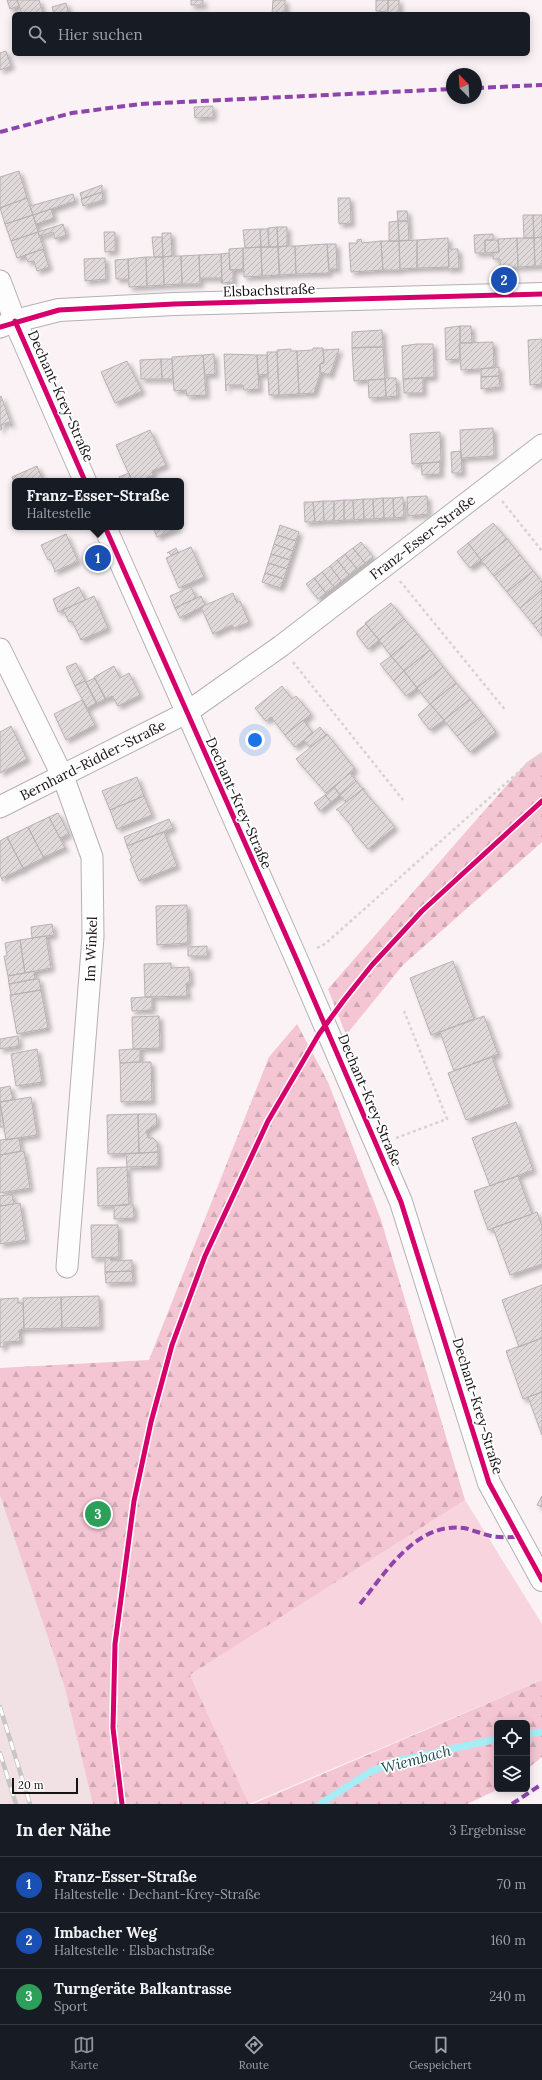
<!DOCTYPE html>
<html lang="de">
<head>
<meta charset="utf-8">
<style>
  :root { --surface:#171b24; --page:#242831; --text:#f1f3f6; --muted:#9ea1a6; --line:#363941; --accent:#8c9099 }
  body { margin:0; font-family:Lora,serif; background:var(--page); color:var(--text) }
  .controls { position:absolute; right:12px; bottom:12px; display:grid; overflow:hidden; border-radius:6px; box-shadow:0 2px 10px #0003 }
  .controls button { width:36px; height:36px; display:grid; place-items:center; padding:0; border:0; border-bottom:1px solid var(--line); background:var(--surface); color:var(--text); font:20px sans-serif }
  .compass { position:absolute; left:446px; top:68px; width:36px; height:36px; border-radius:50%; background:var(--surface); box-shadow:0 2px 10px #0003; rotate:336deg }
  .scale { position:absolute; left:12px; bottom:10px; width:66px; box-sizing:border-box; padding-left:4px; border:2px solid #171213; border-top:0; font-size:11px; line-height:14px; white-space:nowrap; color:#171213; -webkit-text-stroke:3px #fff; paint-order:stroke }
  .you { position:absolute; left:255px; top:740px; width:14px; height:14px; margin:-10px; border:3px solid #fff; border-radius:50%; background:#1a73e8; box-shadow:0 0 0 6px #1a73e833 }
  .badge { display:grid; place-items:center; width:26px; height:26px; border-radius:50%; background:var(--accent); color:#fff; font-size:13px; font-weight:700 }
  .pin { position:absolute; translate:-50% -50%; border:2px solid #fff; box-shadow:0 1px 4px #0006 }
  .popup { position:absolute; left:12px; top:478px; width:172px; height:52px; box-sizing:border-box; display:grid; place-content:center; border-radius:6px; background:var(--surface); filter:drop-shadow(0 1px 3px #0005); font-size:13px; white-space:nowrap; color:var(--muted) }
  .popup b { font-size:15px; color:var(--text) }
  .popup::after { content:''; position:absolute; left:50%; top:100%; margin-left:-8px; border:8px solid transparent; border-top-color:var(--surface) }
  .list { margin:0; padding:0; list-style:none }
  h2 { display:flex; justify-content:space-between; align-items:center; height:52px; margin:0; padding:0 16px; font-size:17px }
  h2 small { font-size:13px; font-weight:400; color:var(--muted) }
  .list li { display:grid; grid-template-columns:26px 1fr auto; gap:12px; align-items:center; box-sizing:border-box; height:56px; padding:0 16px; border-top:1px solid var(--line) }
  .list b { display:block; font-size:15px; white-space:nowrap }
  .list p { margin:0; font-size:13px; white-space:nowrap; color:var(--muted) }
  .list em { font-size:13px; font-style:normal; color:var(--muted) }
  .icon { flex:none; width:22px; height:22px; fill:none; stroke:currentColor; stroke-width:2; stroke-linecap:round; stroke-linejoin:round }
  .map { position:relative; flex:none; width:542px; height:1804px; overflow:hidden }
  .search { position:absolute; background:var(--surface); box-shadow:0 2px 10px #0003; left:12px; right:12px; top:12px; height:44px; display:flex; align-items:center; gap:10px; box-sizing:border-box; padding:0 14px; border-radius:6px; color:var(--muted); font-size:15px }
  .sheet { height:220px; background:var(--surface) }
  nav { display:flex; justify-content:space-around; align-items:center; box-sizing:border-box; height:56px; border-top:1px solid var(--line); background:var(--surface); font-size:11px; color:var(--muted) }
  nav a { display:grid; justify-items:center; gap:2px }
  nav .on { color:var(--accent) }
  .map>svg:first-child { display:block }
  .built { fill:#f1e1e4 }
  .green { fill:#f8d5de }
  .forest { fill:url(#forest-firs) }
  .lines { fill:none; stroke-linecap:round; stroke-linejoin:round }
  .stream { stroke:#a7edf5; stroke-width:7 }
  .building { fill:url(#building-hatch); stroke:#b8b2b4; filter:url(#shadow) }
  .minor-casing { stroke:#b6b0b1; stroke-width:23 }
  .tertiary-casing { stroke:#b6b0b1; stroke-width:24 }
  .path { stroke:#d5d3d3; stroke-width:2.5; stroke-dasharray:3 3; stroke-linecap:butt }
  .minor { stroke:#fefdfd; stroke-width:21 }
  .tertiary { stroke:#fefdfd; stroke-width:22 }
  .rail-casing { stroke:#c7c5c5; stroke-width:4.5 }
  .rail { stroke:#fff; stroke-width:3; stroke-dasharray:9; stroke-linecap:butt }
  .quiet { stroke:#8e44ad; stroke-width:4; stroke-dasharray:8 4; stroke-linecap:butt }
  .cycleway-casing { stroke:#fff; stroke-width:8 }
  .cycleway { stroke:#d6006c; stroke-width:5 }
  .labels { text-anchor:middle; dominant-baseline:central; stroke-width:3.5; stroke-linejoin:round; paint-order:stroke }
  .street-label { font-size:14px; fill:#171213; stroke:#fff }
  .water-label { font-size:15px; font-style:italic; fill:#1d4c50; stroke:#fff }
</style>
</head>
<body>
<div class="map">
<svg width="542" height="1804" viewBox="0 0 542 1804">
  <defs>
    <pattern id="forest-firs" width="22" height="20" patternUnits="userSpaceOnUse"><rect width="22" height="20" fill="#f4c5d2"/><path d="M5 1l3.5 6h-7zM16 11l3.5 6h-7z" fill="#d0a8b3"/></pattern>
    <pattern id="building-hatch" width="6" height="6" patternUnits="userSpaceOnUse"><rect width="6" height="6" fill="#dfd9da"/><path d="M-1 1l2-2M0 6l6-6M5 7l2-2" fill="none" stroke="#bfb9ba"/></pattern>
    <filter id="shadow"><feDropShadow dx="3.5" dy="3.5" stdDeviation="2" flood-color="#0004"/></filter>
  </defs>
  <rect width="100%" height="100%" fill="#faf2f4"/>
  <path class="built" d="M0,1488L129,1804H0Z"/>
  <path class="green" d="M465,1500L542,1624V1680L249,1804L190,1675Z"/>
  <path class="forest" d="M542,752V842L403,965L346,1035L328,989L527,762Z
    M297,1024L328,1082L381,1220L465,1500L190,1675L249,1804H93L65,1688L0,1495V1368L149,1360L269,1057Z
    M542,1680V1757L527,1769V1723H497V1789H499L467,1804H253Z"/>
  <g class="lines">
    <path class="stream" d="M527,1734L542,1732
      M320,1804L370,1772L396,1761L497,1739"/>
  </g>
  <path class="building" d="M7,0H17L19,6L10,9Z
    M17,0H39L43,14H22Z
    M191,0H203V5H191Z
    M273,0H285V14H272Z
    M376,0H388V12L376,11Z
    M388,0H399V13H388Z
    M66,3L69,14H54L52,7Z
    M6,51L11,66L0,70V53Z
    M213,106V117L195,118L194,107Z
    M19,171L27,198L0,208V177Z
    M102,185V192L82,199L80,193Z
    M102,192L103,200L83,206L81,199Z
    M73,194L75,201L33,215L30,206Z
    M27,198L33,215L5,224L0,208Z
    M338,198H350L351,223L339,224Z
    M51,209L54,218L36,224L33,215Z
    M397,211H407L408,221H398Z
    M33,215L38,232L11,241L5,224Z
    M523,215H533L534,238H524Z
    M533,215H542V237L534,238Z
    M398,221L399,241H389V222Z
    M398,221H408L409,240L399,241Z
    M63,224L66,235L55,239L53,232L39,236L38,232Z
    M277,227H287V246L278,247Z
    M277,227L278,247H269L268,228Z
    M260,229L261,247L245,248L243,230Z
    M260,229H268L269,247H261Z
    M38,232L44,249L17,258L11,241Z
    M104,232H115V251L105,252Z
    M162,233H171L172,256L163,257Z
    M493,234V240H485V253H475L474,235Z
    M152,237H162L163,257H154Z
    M542,237V266H535L534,238Z
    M448,238L449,267L417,268V240Z
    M517,238L518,267L500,268V259H493V253L499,252L498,239Z
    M517,238H534L535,266L518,267Z
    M361,239L362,243L381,241L383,270L351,272L349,243H357V240Z
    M417,240V268L400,269L399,241Z
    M485,240H498L499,252L485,253Z
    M381,241H399L400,270H383Z
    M327,244L329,273L296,274L295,246Z
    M327,244H336L337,271V269H329Z
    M287,246H295L296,274L279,275L278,247Z
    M261,247L262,276L244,277L243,248Z
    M261,247H278L280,275L262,276Z
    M243,248V269L230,270L229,249Z
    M43,249L49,267L37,271L34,261L28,262L25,255Z
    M448,249H458L459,268L448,269L447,267H449Z
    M229,253L230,270H233V282L222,283L221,254Z
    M221,254L222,283L221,278H200L199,255Z
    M199,255L200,284H182L181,256Z
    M172,256H181L182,284L164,285L163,257Z
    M146,257L147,286L129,287L128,259Z
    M146,257H163L164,285L147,286Z
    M105,258L106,279L85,281L84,259Z
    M128,259L129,279H116L115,260Z
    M460,326H471L472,343H460Z
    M460,326V359L446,360L445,328Z
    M382,330L383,347L352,348V332Z
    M542,339V384L530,385L528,340Z
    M493,342L494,368L461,370L459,343Z
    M417,344H433L434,377L403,379L402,346Z
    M367,347H383L385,379L354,381L352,348Z
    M313,348H323L324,363L320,364V374L314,393L299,394L297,351L313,350Z
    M291,349V351H297L299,394L279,395L277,350Z
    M339,349L330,375L320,372V364L324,363L323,350Z
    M267,352H277L279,395H269Z
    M214,354L215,374L205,375L203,355Z
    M224,354L257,355L259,389L244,390L243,385H226V391Z
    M203,355L206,395L187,396L186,390L174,391L172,357Z
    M257,355H267L268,374L258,375Z
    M161,359H172L173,379H162Z
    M161,359L162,379H141L140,360Z
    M127,361L142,391L115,403L101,372Z
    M494,367H499V376L481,377V369Z
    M499,376L500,387L481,389V377Z
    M385,378H396L397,396L386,397Z
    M423,378V393H404L403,379Z
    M385,379L386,397L369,398L368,380Z
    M1,396L12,426L9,422L1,425L2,429L0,430V397Z
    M493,428L494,456L461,458L460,430Z
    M150,430L166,465L152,471L153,475L140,481H132L116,445Z
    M440,432L441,462L412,464L410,434Z
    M461,451L462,473H452L451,452Z
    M440,462V474L422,475L421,463Z
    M37,466L43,481H15V485L12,477Z
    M129,473L132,481H121L119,477Z
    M427,496L428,514L408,516L407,497Z
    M403,497L404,517L394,518L393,498Z
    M383,498H393L394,518H384Z
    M383,498L384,518L374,519L373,499Z
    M363,499H373L374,519H364Z
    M363,499L364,519L354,520L353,500Z
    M344,500V520L334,521V501Z
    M344,500H353L354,520H344Z
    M323,501L324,521L315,522L313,502Z
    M323,501H334V521H324Z
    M304,502H313L315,522H305Z
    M493,523L507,539L481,560L468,543Z
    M280,525L299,532L296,541L277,535Z
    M153,527H179L157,537Z
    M66,534L78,561L54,572L55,571L50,559L48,560L41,545Z
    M277,535L296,541L293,551L274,544Z
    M507,539L520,555L494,576L481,560Z
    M361,542L373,557L365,563L353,548Z
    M468,543L481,560L470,568L457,552Z
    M274,544L293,551L290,560L271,554Z
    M191,547L204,577L179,588L166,558Z
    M176,548L178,552L171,556L169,552L167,553Z
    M353,548L365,563L357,569L345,554Z
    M271,554L290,560L287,569L268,563Z
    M345,554L357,569L349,575L337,560Z
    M520,555L533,571L507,592L494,576Z
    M337,560L349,575L341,581L330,566Z
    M268,563L287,569L284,579L265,573Z
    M330,566L341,581L334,587L322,572Z
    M533,571L542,582V590L520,608L507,592Z
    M322,572L334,587L326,593L314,578Z
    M265,573L284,579L280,588L262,582Z
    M314,578L326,593L318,599L306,584Z
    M79,587L85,600L58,612L53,599Z
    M191,587L196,598L175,608L170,596Z
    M542,590V617L533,624L520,608Z
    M233,593L237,603L240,601L249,622L234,628L232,625L213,634L201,607Z
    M94,596L108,628L81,640L72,621L69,622L63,610Z
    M201,596L205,605L180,618L175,608Z
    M391,603L404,619L379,640L365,623Z
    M542,617V636L533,624Z
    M404,619L417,634L391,656L379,640Z
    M366,624L379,640L368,649L357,635V631Z
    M417,634L430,650L404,671L391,656Z
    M430,650L443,667L417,688L404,671Z
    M391,656L404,671L394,681L380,664Z
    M76,663L85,681L75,686L66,667Z
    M114,666L120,678L129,673L140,695L118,706L112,696L106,699L94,677Z
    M443,667L456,683L430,704L417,688Z
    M404,671L417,688L406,696L394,681Z
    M95,678L105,699L97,703L86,682Z
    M85,681L96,703L87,708L75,686Z
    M456,683L470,699L444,720L430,704Z
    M282,686L292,699L296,696L311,714L285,735L271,717L266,721L255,708Z
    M470,699L483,715L457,736L444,720Z
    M82,700L95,725L66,740L54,714Z
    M430,704L444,720L430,730L418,715Z
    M483,715L496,732L470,752L457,736Z
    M303,720L313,733L295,747L285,735Z
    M11,726L27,759L0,773V732Z
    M320,727L326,735L310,747L304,740Z
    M327,734L355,769L326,793L296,759Z
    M350,773L356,781L340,795L334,787Z
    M137,777L144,796L110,810L102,791Z
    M356,781L363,789L346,802L340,795Z
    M334,787L340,795L331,802L325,795Z
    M364,788L363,790L395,827L368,849L352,830L354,829L338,810H336Z
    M325,795L331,802L320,811L314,803Z
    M144,796L152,815L117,829L110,810Z
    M58,813L69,834L60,838L49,817Z
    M49,817L66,850L64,848L44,857L45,860L28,827Z
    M169,819L173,828L127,846L124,837Z
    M28,827L45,860L43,858L23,868L24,870L7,837Z
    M164,832L177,866L139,881L130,859L132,858L127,846Z
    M7,837L24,870L22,869L2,878L3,881L0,875V841Z
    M187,905L188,943L157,945L156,906Z
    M52,924L54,935L32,938L31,927Z
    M46,936L51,968L25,973L20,940Z
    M20,940L25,973L8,976L4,956H7L5,943Z
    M207,946V956H188V947Z
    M453,961L474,1019L431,1035L410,978Z
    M171,963V968L189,967L190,983H186L187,995L190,996L145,997L144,964Z
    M34,971L35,979L9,984L8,976Z
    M35,979H39L41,990L11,995L9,984Z
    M41,990L48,1028L17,1034L10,995Z
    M145,997H152V1010L132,1011L131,998Z
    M159,1016L160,1048L133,1049L132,1017Z
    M484,1016L498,1054L454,1071L440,1032Z
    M18,1036L19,1046L0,1049V1039Z
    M37,1049L42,1082L16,1086L11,1054Z
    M133,1049H140V1062L120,1063L119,1050Z
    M492,1057L509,1104L466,1120L448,1073Z
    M140,1062H151L152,1101L121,1102L120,1063Z
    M10,1086L13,1100L0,1102V1088Z
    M31,1097L37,1135L6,1140L0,1102Z
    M0,1102L4,1127H0Z
    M138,1114L139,1153L108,1154L107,1115Z
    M138,1114H156L157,1124L146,1131L148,1138H153L157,1142L158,1152L139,1153Z
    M516,1122L533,1170L490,1186L472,1138Z
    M19,1138L21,1151L0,1155V1140Z
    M24,1151L30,1188L0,1193V1155Z
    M158,1152V1166L127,1167L126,1154Z
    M127,1167L129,1205L98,1206L97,1168Z
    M518,1176L532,1214L488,1230L474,1191Z
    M12,1194L14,1204L0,1206V1196Z
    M20,1203L26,1240L0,1244V1206Z
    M129,1204H133L134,1218L114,1219V1206Z
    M537,1212L542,1226V1264L510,1275L493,1228Z
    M91,1225H118L119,1257L92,1258Z
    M105,1258H110L111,1261L132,1260V1271L105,1272Z
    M132,1271L133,1282L106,1283L105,1272Z
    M542,1285V1338L519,1347L502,1300Z
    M99,1296L100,1327L62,1328L61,1297Z
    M61,1297L62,1328L24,1329L23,1298Z
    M18,1298V1303H23L24,1329L19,1330L20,1341L4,1342V1347H0V1299Z
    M542,1338V1392L523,1399L506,1351Z
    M542,1392V1435L528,1397Z
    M542,1496V1507L537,1505Z"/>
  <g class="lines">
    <g class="minor-casing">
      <g id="minor">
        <path d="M0,281L15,321L0,327"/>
        <path d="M0,649L64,779L92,857L93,937L67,1267"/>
        <path id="s1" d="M0,807L186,713L281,646L542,445"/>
      </g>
    </g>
    <g class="tertiary-casing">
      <path id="tertiary" d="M85,481L15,321L59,310L174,304L542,294
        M105,527L296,958L401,1202L489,1483L542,1580"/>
    </g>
    <path class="path" d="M502,501L542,551
      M400,581L506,711
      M293,662L403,800
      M317,948L325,944L523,768L542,755
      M396,1138L447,1119L404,1011"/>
    <use href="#minor" class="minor"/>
    <use href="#tertiary" class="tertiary"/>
    <g class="rail-casing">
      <path id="rail" d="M0,1707L30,1804
        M0,1753L16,1804"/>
    </g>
    <use href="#rail" class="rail"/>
    <path class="quiet" d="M476,88L542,85
      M0,132L72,113L140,104L452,89
      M360,1604C386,1572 416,1522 464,1528C473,1530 482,1534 491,1536C500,1538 510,1537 519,1537
      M512,1804L542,1784"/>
    <g class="cycleway-casing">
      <path id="cycleway" d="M15,321L85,481
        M0,327L59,310L174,304L542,294
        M105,527L296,958L401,1202L489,1483L542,1580
        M122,1804L113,1728L115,1644L134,1501L151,1422L172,1345L205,1256L268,1121L319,1034L344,1000L372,965L422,911L542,801"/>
    </g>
    <use href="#cycleway" class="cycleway"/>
  </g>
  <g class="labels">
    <g class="street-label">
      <text transform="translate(269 290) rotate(-2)">Elsbachstraße</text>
      <text transform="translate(61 396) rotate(66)">Dechant-Krey-Straße</text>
      <text stroke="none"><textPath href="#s1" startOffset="503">Franz-Esser-Straße</textPath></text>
      <text stroke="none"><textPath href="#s1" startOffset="104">Bernhard-Ridder-Straße</textPath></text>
      <text transform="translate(239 803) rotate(66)">Dechant-Krey-Straße</text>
      <text transform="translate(91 949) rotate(-88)">Im Winkel</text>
      <text transform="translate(370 1100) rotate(67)">Dechant-Krey-Straße</text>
      <text transform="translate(478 1406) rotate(73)">Dechant-Krey-Straße</text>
    </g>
    <g class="water-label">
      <text transform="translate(416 1759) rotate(-15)">Wiembach</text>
    </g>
  </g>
</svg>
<div class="controls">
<button><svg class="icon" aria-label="locate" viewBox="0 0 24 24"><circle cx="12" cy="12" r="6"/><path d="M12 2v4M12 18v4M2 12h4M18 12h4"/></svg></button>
<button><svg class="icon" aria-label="layers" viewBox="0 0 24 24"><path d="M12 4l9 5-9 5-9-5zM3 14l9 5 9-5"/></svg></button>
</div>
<svg class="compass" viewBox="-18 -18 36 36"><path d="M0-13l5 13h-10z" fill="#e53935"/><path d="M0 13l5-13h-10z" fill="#9ea1a6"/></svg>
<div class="scale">20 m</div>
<div class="you"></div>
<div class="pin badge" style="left:98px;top:558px;background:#1a4fb4">1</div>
<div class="popup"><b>Franz-Esser-Straße</b>Haltestelle</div>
<div class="pin badge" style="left:504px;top:280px;background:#1a4fb4">2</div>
<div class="pin badge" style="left:98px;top:1514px;background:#2e9e5b">3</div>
<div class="search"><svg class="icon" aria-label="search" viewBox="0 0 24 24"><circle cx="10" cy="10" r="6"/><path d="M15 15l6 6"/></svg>Hier suchen</div>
</div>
<section class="sheet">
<h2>In der Nähe<small>3 Ergebnisse</small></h2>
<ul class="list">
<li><span class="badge" style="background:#1a4fb4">1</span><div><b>Franz-Esser-Straße</b><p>Haltestelle · Dechant-Krey-Straße</p></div><em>70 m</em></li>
<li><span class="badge" style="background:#1a4fb4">2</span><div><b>Imbacher Weg</b><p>Haltestelle · Elsbachstraße</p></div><em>160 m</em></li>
<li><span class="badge" style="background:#2e9e5b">3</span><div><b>Turngeräte Balkantrasse</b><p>Sport</p></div><em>240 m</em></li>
</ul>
</section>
<nav>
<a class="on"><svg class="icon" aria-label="map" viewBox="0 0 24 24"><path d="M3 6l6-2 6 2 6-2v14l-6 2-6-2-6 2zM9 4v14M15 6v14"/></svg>Karte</a>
<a><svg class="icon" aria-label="directions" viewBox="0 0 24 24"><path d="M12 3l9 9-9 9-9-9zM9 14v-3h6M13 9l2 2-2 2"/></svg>Route</a>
<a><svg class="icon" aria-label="saved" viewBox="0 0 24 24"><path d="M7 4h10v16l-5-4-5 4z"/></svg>Gespeichert</a>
</nav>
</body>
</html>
